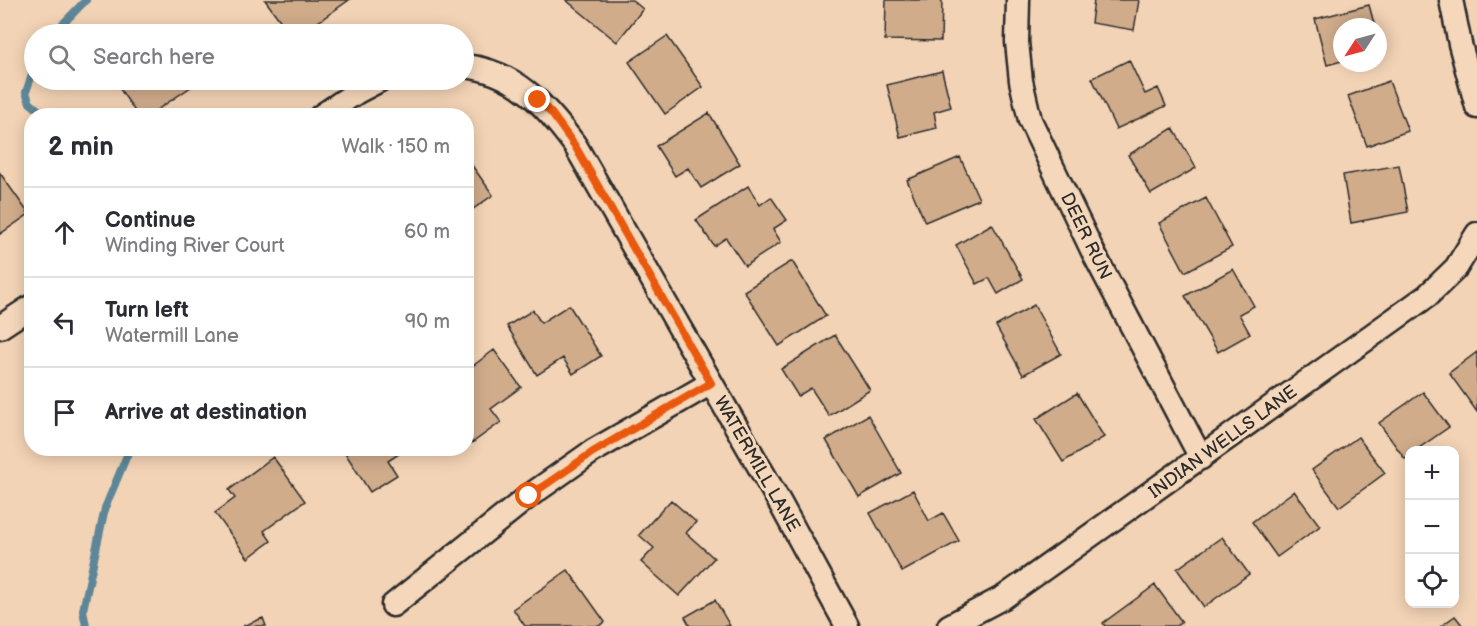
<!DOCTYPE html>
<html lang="en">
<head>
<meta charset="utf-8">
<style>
  :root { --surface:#fff; --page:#f7f7f7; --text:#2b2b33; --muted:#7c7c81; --line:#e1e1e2 }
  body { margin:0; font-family:"Balsamiq Sans",sans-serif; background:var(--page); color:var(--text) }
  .controls { position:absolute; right:18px; bottom:18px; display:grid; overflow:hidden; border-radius:12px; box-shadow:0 3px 15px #0003 }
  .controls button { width:54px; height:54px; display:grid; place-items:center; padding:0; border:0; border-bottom:2px solid var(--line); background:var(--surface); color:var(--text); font:30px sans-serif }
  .compass { position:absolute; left:1333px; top:18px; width:54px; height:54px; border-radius:50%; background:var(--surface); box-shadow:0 3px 15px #0003; rotate:234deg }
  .stop { position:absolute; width:18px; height:18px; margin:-14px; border:4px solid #ea580c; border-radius:50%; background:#fff }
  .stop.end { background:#ea580c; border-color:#fff; box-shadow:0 2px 6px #0008 }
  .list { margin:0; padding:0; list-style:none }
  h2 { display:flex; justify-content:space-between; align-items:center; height:78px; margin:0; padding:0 24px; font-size:26px }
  h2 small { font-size:20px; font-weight:400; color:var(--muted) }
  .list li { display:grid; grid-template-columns:39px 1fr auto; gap:18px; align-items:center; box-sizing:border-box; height:90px; padding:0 24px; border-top:2px solid var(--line) }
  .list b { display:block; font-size:22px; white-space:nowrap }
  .list p { margin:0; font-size:20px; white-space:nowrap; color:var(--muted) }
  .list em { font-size:20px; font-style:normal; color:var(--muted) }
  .icon { flex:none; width:33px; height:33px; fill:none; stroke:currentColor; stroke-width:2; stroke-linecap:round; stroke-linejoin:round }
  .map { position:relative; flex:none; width:1477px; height:626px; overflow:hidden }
  .search { position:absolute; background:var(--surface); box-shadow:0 3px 15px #0003; left:24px; top:24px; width:450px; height:66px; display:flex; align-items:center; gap:15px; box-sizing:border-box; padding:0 21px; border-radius:33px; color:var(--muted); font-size:22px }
  .panel { position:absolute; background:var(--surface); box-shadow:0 3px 15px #0003; left:24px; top:108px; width:450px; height:348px; border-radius:24px }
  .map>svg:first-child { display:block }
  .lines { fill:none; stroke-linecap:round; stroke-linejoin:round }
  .stream { stroke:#5d8798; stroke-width:8 }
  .building { fill:#d0ac8b; stroke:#2b2b2b; stroke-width:1.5 }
  .street-casing { stroke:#2b2b2b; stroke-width:27 }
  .street { stroke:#f5d8bb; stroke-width:22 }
  .route { stroke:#ea580c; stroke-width:8 }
  .labels { text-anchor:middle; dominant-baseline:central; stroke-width:6; stroke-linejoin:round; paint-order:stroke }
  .street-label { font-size:18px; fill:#2b2b2b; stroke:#f5d8bb }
</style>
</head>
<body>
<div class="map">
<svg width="1477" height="626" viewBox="0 0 1477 626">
  <rect width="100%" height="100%" fill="#f3d3b5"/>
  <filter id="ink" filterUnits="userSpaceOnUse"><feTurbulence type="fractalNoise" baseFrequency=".0167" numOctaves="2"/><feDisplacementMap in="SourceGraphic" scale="12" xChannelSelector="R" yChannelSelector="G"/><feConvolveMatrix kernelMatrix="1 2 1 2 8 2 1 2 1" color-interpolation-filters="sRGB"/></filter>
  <g filter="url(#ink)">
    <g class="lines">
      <path class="stream" d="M53,34L86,0
        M34,69L26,92L30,103L46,116
        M86,626L83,610L105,508L130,448"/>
    </g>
    <path class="building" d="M265,0H349L301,34H290Z
      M566,0H632L643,9L617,42Z
      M886,0H942L941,41L885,40Z
      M1094,0H1139L1134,30L1091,23Z
      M1369,5L1375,27H1342V61L1327,65L1315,19Z
      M667,36L703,87L665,114L629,62Z
      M1129,60L1145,94L1158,88L1166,106L1116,129L1092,78Z
      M942,71L951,107L934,112L937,128L900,137L887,85Z
      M114,80H201L148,116H138Z
      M1389,81L1408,131L1367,146L1348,96Z
      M709,113L740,164L701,188L688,168L675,176L656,146Z
      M1173,128L1196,168L1151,194L1128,155Z
      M466,157L493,195L466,214Z
      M960,157L979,199L925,222L907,180Z
      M1399,165L1408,212L1351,223L1343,175Z
      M0,173L29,214L0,234Z
      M748,186L760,205L771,197L787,220L773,229L781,242L745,266L726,238L714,246L696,220Z
      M1206,198L1232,247L1185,272L1159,223Z
      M992,224L1023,279L998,294L989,278L977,284L956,245Z
      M792,261L826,316L779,346L744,291Z
      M1233,269L1254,306L1239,314L1250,334L1218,352L1185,296Z
      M569,305L601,356L573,374L563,358L537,375L507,326L533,310L541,323Z
      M1034,305L1061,354L1023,375L996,326Z
      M835,335L870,390L829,416L811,388L798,396L781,369Z
      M494,350L521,387L491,409L501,422L472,443L466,435V371Z
      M1477,352V412L1449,373Z
      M1423,392L1449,427L1416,450H1410V456L1405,459L1379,423Z
      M1077,393L1104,437L1063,462L1036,419Z
      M868,415L901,473L859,497L826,440Z
      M1358,437L1385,473L1339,507L1312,470Z
      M342,448H408L388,461L397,475L370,492Z
      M273,457L305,501L264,531L271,541L248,558L215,513L235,498L229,490Z
      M913,490L929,521L943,513L959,541L902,572L870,513Z
      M1294,491L1320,526L1277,557L1252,522Z
      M671,500L696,522L686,533L714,558L679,596L641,562L654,548L639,535Z
      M1222,537L1249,574L1204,607L1177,569Z
      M568,570L605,622L599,626H525L513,609Z
      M1155,585L1182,622L1176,626H1105L1103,623Z
      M715,600L730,626H690L685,617Z
      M1455,616L1463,626H1441Z
      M263,618L266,626H243Z"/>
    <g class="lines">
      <g class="street-casing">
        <path id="street" d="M1018,0L1017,42L1021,81L1030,120L1095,256L1201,458
          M1451,0L1460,44L1477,107
          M464,66C516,71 546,106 575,145L780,503L847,626
          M321,116L357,92L380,80
          M0,327L32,306
          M393,605L529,496L593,451L711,383
          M949,626L1004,597L1427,296L1456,268L1477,234"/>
      </g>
      <use href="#street" class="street"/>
    </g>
  </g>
  <g class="lines" filter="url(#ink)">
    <path class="route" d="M529,496L593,452L711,383L575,146L552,114L538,100"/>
  </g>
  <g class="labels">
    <g class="street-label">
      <text transform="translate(1086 236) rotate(64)">DEER RUN</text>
      <text transform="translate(1223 442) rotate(-36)">INDIAN WELLS LANE</text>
      <text transform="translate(757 464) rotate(60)">WATERMILL LANE</text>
    </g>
  </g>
</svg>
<div class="controls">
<button>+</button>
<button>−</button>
<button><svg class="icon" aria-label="locate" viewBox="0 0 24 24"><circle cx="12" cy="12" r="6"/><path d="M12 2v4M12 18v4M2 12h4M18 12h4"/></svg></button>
</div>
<svg class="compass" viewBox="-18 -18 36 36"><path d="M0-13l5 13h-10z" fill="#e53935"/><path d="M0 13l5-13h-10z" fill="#7c7c81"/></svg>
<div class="stop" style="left:529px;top:496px"></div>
<div class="stop end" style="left:538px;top:100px"></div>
<div class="search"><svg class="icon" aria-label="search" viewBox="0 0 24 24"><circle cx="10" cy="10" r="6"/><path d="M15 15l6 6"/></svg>Search here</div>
<section class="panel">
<h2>2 min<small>Walk · 150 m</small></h2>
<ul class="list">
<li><svg class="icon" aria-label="ahead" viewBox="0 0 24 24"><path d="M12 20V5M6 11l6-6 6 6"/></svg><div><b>Continue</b><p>Winding River Court</p></div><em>60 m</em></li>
<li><svg class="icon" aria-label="left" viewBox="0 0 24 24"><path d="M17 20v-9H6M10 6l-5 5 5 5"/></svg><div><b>Turn left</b><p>Watermill Lane</p></div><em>90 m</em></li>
<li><svg class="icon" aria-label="arrive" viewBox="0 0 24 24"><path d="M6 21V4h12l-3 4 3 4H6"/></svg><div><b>Arrive at destination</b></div></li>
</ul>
</section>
</div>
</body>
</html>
